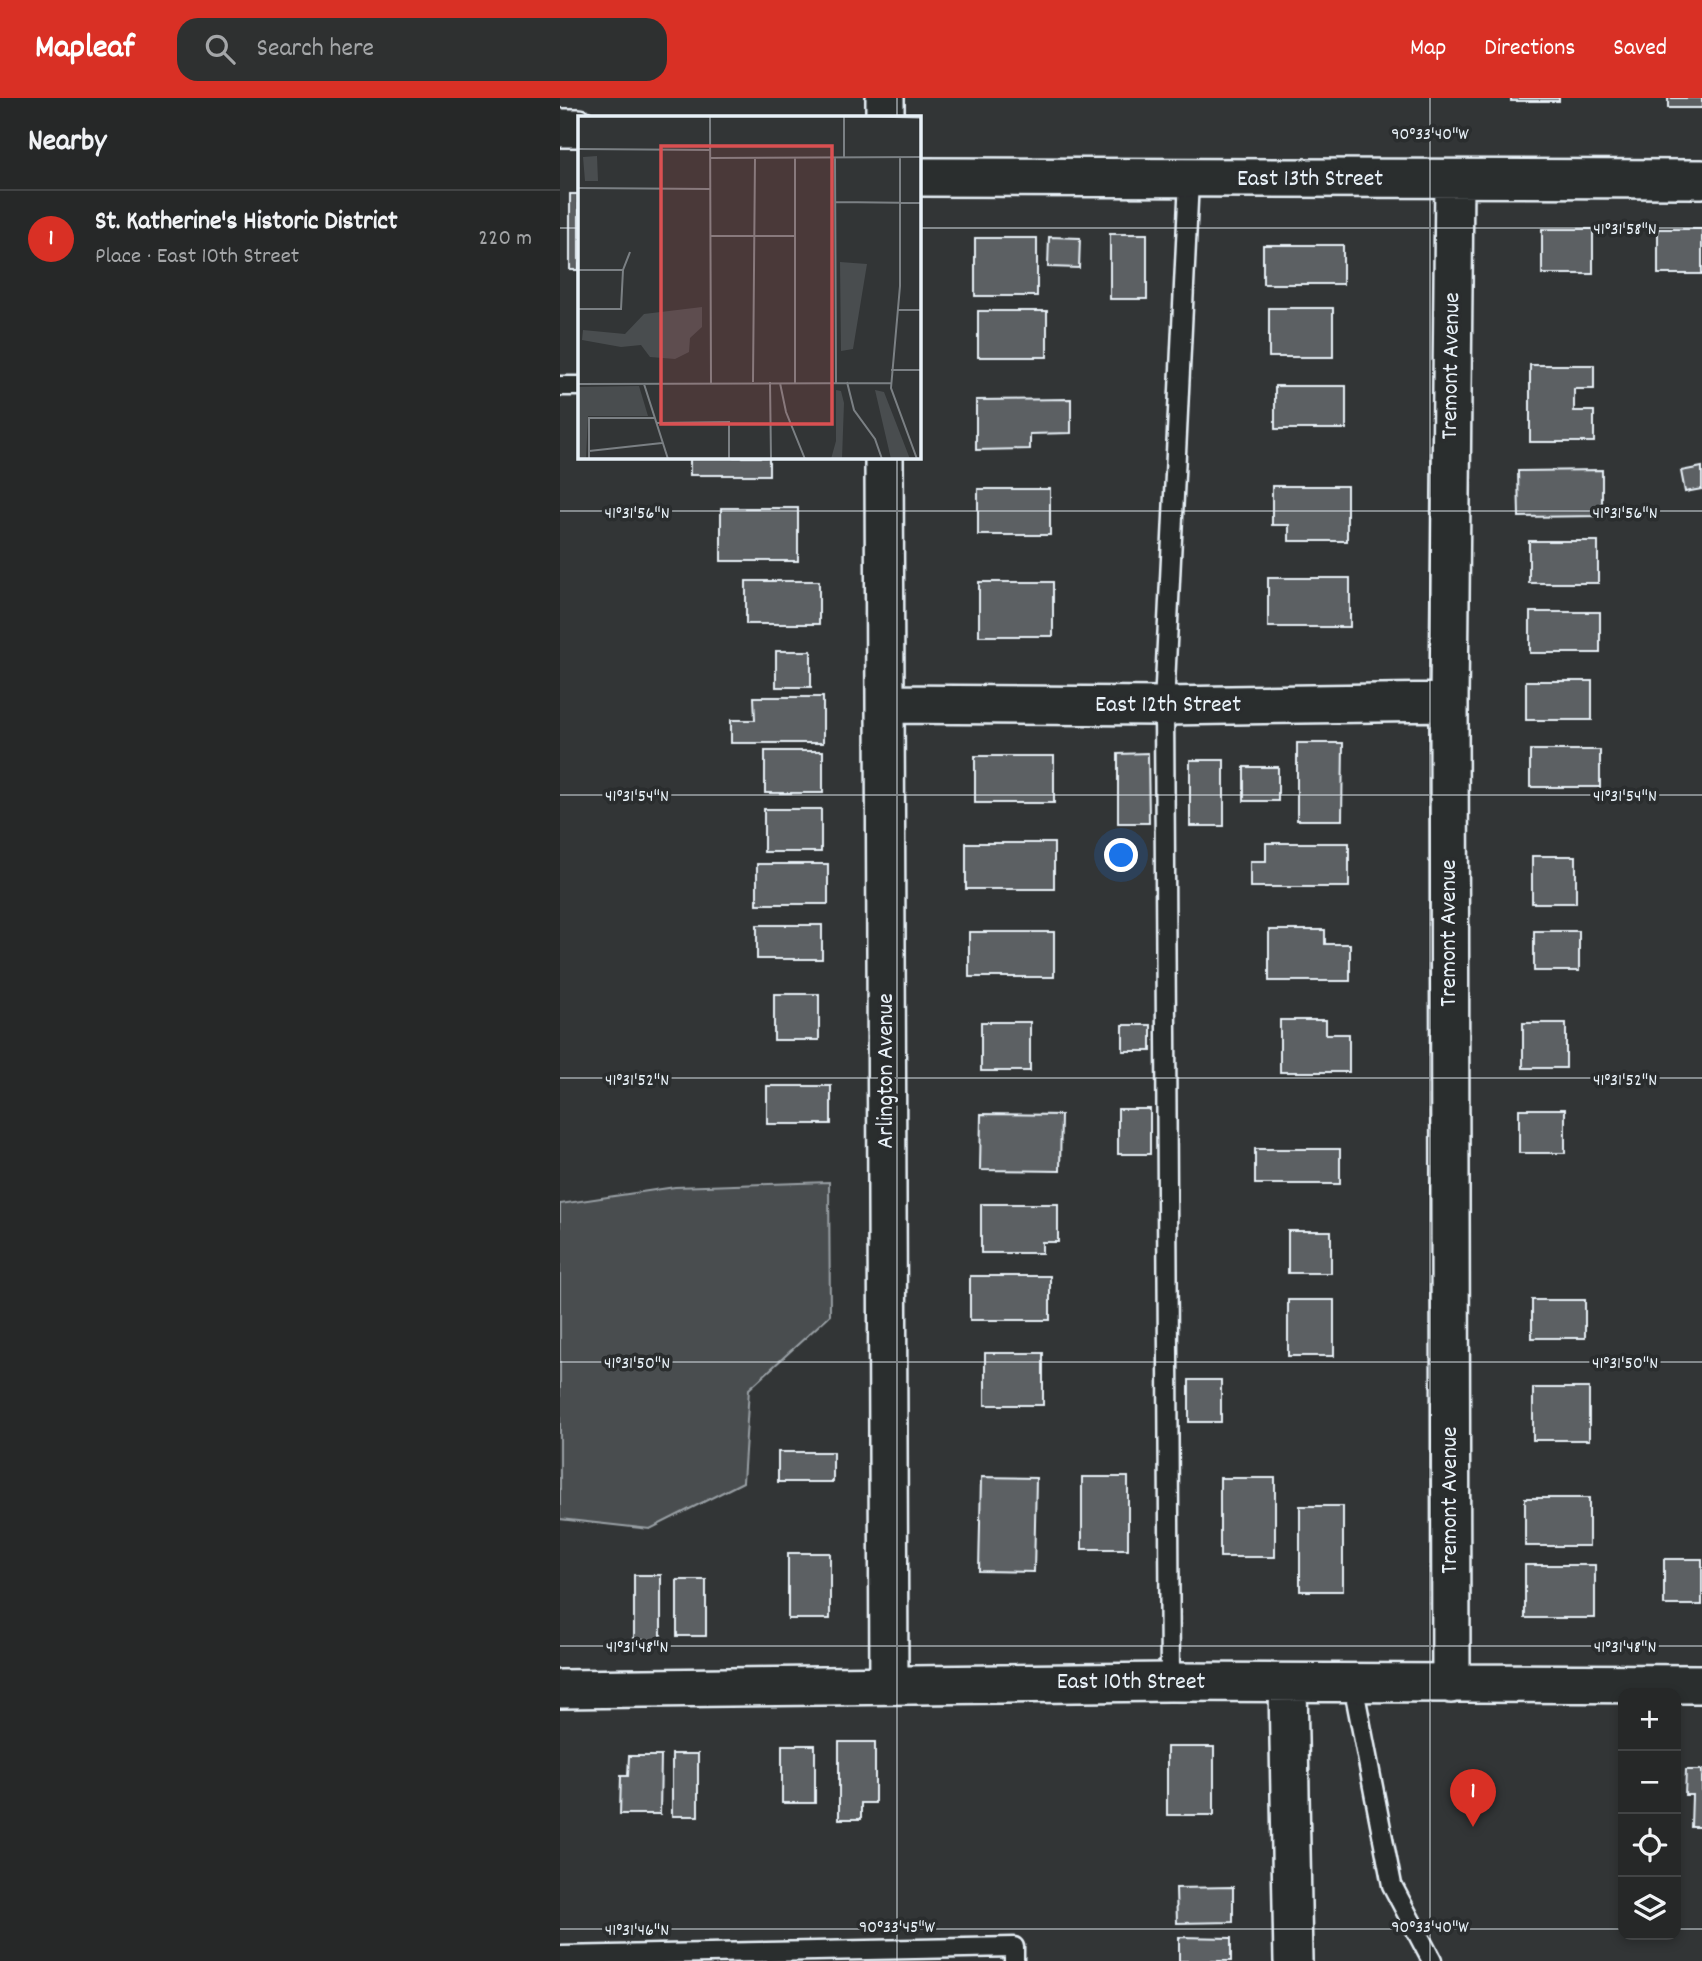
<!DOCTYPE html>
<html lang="en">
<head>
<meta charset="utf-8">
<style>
  :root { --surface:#262828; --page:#2e3030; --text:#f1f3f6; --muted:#a4a6a8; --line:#424445; --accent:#d93025 }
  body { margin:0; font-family:Dekko,sans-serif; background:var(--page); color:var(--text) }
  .controls { position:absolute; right:21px; bottom:21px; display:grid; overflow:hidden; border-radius:14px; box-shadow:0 4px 10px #0003 }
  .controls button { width:63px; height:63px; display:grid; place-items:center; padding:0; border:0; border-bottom:2px solid var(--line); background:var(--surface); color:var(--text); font:35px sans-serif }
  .you { position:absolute; left:562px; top:758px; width:24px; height:24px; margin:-18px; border:5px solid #fff; border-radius:50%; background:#1a73e8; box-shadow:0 0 0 10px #1a73e833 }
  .badge { display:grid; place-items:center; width:46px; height:46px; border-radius:50%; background:var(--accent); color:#fff; font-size:23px; font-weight:700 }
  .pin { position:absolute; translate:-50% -58px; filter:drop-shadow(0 2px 4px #0008) }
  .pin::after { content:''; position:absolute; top:37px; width:24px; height:21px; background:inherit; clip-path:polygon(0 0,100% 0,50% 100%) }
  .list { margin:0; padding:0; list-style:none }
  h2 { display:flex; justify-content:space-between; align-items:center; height:91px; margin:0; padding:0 28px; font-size:30px }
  h2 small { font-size:23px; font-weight:400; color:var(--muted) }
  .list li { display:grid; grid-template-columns:46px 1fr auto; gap:21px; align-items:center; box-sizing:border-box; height:98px; padding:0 28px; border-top:2px solid var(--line) }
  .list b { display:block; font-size:26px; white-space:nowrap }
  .list p { margin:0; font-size:23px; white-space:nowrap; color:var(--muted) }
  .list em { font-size:23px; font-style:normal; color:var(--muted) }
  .icon { flex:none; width:38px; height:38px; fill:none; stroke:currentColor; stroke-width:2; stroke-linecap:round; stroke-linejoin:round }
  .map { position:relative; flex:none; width:1142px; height:1863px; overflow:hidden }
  header { display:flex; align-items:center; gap:42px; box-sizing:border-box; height:98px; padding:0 35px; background:var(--accent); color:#fff }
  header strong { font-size:33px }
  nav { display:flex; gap:38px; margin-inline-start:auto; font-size:24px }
  .search { width:490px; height:63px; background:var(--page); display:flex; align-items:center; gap:18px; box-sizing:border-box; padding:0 24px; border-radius:21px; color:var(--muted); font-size:26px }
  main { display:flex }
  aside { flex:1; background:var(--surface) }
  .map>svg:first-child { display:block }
  .green { fill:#494d4f; stroke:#989fa4; stroke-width:2 }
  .building { fill:#5c6063; stroke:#e8f1f8; stroke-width:2 }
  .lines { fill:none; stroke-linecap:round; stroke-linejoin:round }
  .lane-casing { stroke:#e8f1f8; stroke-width:23 }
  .street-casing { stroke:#e8f1f8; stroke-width:42 }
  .lane { stroke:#2a2d2e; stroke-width:18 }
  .street { stroke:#2a2d2e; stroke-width:37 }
  .ticks { fill:none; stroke:#e8f1f8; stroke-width:2; stroke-opacity:0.45 }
  .labels { text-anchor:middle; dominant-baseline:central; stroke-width:7; stroke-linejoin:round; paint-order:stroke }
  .street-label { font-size:24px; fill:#e8f1f8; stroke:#2a2d2e }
  .inset-road { fill:none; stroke:#7b8084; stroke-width:2 }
  .view { fill:#da5052; fill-opacity:0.15; stroke:#da5052; stroke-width:3.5 }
  .inset-edge { fill:none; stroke:#e8f1f8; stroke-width:3.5 }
  .ticks-label { font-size:18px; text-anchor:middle; fill:#e8f1f8; stroke:#2a2d2e; stroke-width:7; stroke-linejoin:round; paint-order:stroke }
</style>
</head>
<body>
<header>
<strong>Mapleaf</strong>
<div class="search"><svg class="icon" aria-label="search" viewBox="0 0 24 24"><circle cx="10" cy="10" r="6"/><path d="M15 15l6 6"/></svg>Search here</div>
<nav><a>Map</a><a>Directions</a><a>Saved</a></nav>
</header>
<main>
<aside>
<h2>Nearby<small></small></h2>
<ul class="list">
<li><span class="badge">1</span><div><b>St. Katherine's Historic District</b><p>Place · East 10th Street</p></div><em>220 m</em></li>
</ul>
</aside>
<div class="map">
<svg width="1142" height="1863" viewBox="0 0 1142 1863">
  <rect width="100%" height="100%" fill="#323536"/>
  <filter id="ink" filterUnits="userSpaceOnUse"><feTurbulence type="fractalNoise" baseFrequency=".0143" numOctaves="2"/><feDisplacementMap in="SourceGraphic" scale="14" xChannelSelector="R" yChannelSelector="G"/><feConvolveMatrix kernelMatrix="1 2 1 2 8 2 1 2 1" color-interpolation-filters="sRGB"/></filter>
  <g filter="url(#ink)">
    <path class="green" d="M269,1084L270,1217L189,1291L183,1384L90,1431L0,1421V1106L115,1089Z"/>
    <path class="building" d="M951,0H999V3H951Z
      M1108,0H1142V10H1108Z
      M10,96H19V172H10Z
      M982,131H1033V176H982Z
      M1098,131H1142V176H1098Z
      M550,136H587V201H550Z
      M489,139L520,140L519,170L488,169Z
      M415,140H477V198H415Z
      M703,147H783V186H703Z
      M709,210H773V259H709Z
      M418,213H487V259H418Z
      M970,267H1034V291H1014V313H1034V344H970Z
      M715,288H786V331H715Z
      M511,301V335L470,336V351L416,352V302Z
      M130,359H209V377H130Z
      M1142,369V391L1125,394L1121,373Z
      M1042,372V418L959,419L958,373Z
      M712,388H787V443H729V427H712Z
      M418,391H490V437H418Z
      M161,410H238V463H161Z
      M969,443H1038V485H969Z
      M708,480H790V529H708Z
      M186,483H259V526H186Z
      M419,484H493V538H419Z
      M970,514H1040V555H970Z
      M216,553H251V589H216Z
      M966,583H1032V622H966Z
      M194,599H263V645H171V622H195Z
      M737,645H783L782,722H737Z
      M970,652H1040V689H970Z
      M205,653H263V695H205Z
      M588,655L589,725H558V656Z
      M415,658H494V705H415Z
      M630,662H664V728H630Z
      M684,669H718V703H684Z
      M204,711H261V754H204Z
      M406,745H494V791H406Z
      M706,745H789V789H690V763H706Z
      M972,758H1016V805H972Z
      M197,766H268V806H197Z
      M197,827H262V861H197Z
      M709,832H765V846H790V883H709Z
      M974,833H1019V873H974Z
      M409,834H494V879H409Z
      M214,896H259V942H214Z
      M720,922H766V936H789V974H720Z
      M421,924H470V973H421Z
      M963,925H1006V970H963Z
      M563,927H591V953H563Z
      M207,988H271V1026H207Z
      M558,1011H590V1056H558Z
      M959,1011H1005V1055H959Z
      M421,1016L501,1017L500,1073L420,1072Z
      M695,1051H780V1086H695Z
      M421,1106H498V1144H482V1155H421Z
      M728,1133H771V1175H728Z
      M410,1178H490V1222H410Z
      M728,1202H774V1258H728Z
      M972,1202H1025V1240H972Z
      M425,1255H483V1307H425Z
      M629,1282H661V1324H629Z
      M973,1290H1029V1342H973Z
      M218,1354H273V1384H218Z
      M421,1379L476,1380L474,1474L419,1473Z
      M522,1379H568V1451H522Z
      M660,1380H715V1459H660Z
      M965,1400H1029V1448H965Z
      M740,1408H783V1493H740Z
      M228,1455H270V1521H228Z
      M1104,1461H1142V1507H1104Z
      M965,1467H1035V1520H965Z
      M74,1477H101V1542H74Z
      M117,1482H146V1538H117Z
      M279,1644H315V1705H301V1721H279Z
      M222,1647H255V1705H222Z
      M607,1649H654V1717H607Z
      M112,1656H138V1718H112Z
      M69,1658H101L100,1716H60L61,1678H68Z
      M1126,1672H1142V1729H1131L1132,1697H1125Z
      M673,1789V1824L617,1825L616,1790Z
      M619,1839L671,1840V1863H619Z"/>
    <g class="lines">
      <g class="lane-casing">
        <path id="lane" d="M0,288H19
          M610,1584L604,608L629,82
          M793,1586L832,1787L872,1863
          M0,1858L454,1849V1863"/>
      </g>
      <g class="street-casing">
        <path id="street" d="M325,0V19
          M0,30H19
          M359,79L1142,81
          M324,359L329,1587
          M326,606L604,608L889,604
          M728,1586L733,1863
          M891,1586L889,604L894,83
          M0,1591L610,1584L1142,1586"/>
      </g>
      <use href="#lane" class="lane"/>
      <use href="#street" class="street"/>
    </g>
  </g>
  <path class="ticks" d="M337,0V19M870,0V1863M0,130H19M359,130H1142M337,359V1863M0,413H1142M0,697H1142M0,980H1142M0,1264H1142M0,1548H1142M0,1831H1063M1116,1831H1142"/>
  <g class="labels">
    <g class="street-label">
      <text x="750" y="82">East 13th Street</text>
      <text transform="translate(892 268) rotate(-89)">Tremont Avenue</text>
      <text x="608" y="608">East 12th Street</text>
      <text transform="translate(890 835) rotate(-90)">Tremont Avenue</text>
      <text transform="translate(327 973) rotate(-90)">Arlington Avenue</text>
      <text transform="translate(891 1402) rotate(-90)">Tremont Avenue</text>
      <text x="571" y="1585">East 10th Street</text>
    </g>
  </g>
  <g transform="translate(18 18)">
    <rect width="343" height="343" fill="#323536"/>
    <path d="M19,40L20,65H7L5,41ZM262,146L289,148L275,233L263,235ZM124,191V211L112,222L111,236L97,243L72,241L63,229L43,231L4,224L5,214L47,218L66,198ZM61,270L70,300H10L8,343H0V271ZM258,274L263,275L266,287L264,343H253L258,325ZM297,274L306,276L332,343H313Z" fill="#494d4f"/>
    <path class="inset-road" d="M132,0L133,267M266,0V41M288,0L343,2M0,33L132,34M322,41V170L313,272L339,343M132,42L343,41M257,42L258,267M0,72L132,73M258,86L343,87M132,120H216M0,124V194M0,154H45M0,193H43L45,154L52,136M320,194H343M313,254H343M175,266L177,42M192,266L193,343M269,266L276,294L297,323L304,343M202,267L208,296L227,343M217,267V42M0,268L313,267M66,268L90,343M78,307L151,306V343M11,335L84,327M11,343V302H76"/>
    <path class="view" d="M83,30H254V308H83Z"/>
    <rect width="343" height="343" class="inset-edge"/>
  </g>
  <g class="ticks-label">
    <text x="870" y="41">90°33'40"W</text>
    <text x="1065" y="136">41°31'58"N</text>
    <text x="77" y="420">41°31'56"N</text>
    <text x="1065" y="420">41°31'56"N</text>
    <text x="77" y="703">41°31'54"N</text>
    <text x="1065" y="703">41°31'54"N</text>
    <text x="77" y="987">41°31'52"N</text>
    <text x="1065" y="987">41°31'52"N</text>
    <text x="77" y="1270">41°31'50"N</text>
    <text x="1065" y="1270">41°31'50"N</text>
    <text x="77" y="1554">41°31'48"N</text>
    <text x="1065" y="1554">41°31'48"N</text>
    <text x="337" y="1834">90°33'45"W</text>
    <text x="870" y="1834">90°33'40"W</text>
    <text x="77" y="1837">41°31'46"N</text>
  </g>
</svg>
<div class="controls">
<button>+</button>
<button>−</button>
<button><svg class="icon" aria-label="locate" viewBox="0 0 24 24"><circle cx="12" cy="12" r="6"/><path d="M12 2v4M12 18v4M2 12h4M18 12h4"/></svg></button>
<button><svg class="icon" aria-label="layers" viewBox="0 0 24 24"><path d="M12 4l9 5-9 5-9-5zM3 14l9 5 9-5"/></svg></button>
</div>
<div class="you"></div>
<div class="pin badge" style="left:913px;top:1729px">1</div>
</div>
</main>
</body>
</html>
